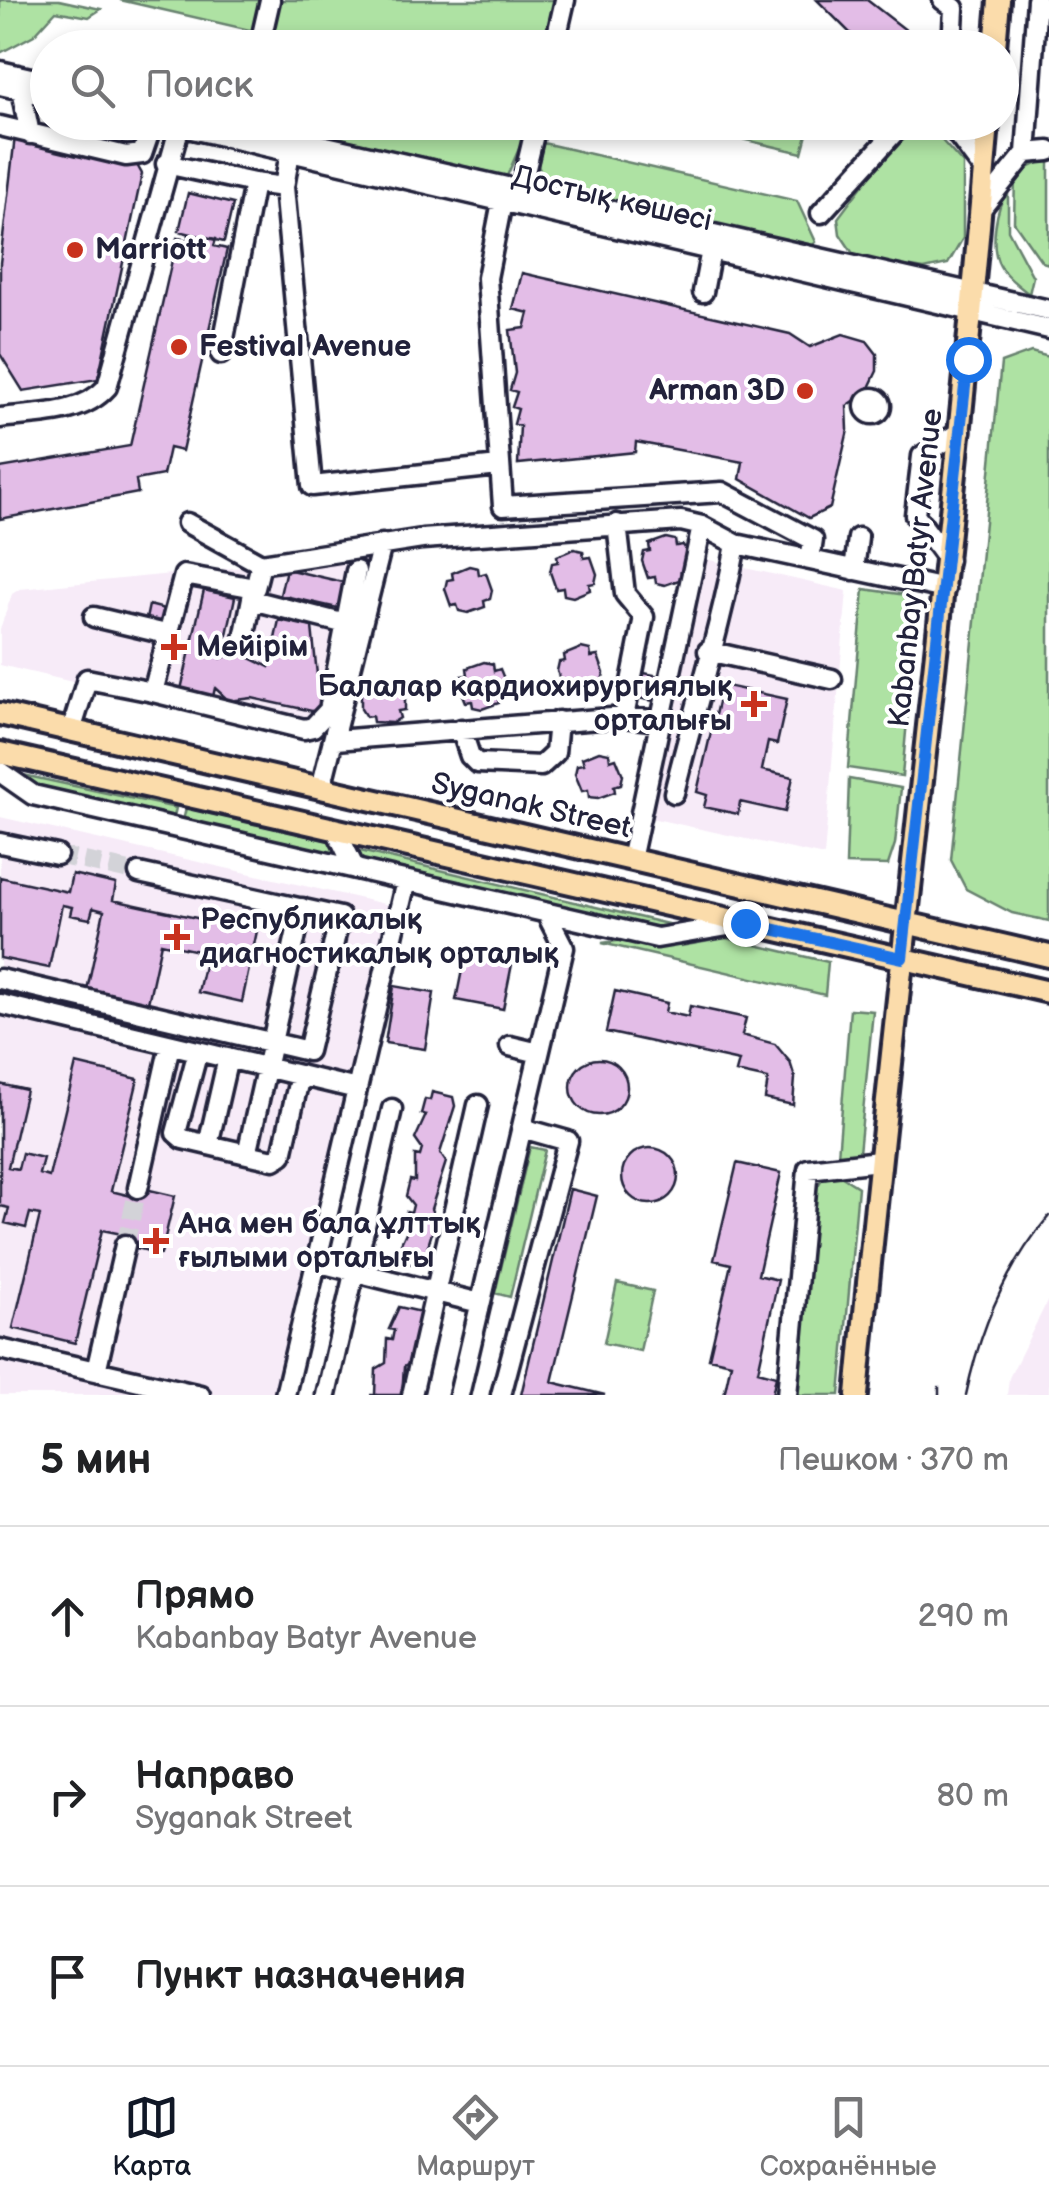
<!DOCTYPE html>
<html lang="ru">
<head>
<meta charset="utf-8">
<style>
  :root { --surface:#fff; --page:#f2f2f2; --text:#202124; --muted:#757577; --line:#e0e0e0; --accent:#111827 }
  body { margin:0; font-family:"Balsamiq Sans",sans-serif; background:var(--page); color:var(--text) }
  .stop { position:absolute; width:30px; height:30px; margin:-22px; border:8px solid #1a73e8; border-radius:50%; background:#fff }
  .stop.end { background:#1a73e8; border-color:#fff; box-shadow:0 2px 10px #0008 }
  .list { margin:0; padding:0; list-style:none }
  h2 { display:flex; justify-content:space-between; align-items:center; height:130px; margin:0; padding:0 40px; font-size:42px }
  h2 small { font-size:32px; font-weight:400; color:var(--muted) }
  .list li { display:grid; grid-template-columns:65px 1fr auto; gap:30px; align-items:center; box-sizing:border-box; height:180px; padding:0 40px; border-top:2px solid var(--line) }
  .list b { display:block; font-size:38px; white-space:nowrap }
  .list p { margin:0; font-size:32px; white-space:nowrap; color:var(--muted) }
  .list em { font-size:32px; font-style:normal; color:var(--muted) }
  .icon { flex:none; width:55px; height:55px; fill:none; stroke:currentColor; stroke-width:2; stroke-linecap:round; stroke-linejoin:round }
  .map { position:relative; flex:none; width:1049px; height:1395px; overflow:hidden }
  .search { position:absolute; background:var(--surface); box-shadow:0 5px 15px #0003; left:30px; right:30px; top:30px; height:110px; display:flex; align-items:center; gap:25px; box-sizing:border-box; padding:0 35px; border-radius:55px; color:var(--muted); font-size:38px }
  .sheet { height:670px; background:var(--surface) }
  nav { display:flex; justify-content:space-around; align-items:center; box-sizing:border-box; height:140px; border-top:2px solid var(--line); background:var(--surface); font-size:28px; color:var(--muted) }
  nav a { display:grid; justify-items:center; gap:5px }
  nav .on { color:var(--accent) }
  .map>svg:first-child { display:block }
  .built { fill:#f7ebf8 }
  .green { fill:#aee2a3; stroke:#68826f; stroke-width:2.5 }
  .building { fill:#e3bde7; stroke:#22223b; stroke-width:2.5 }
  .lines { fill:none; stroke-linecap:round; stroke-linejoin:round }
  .minor-tunnel { stroke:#d3d3d8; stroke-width:18; stroke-dasharray:18 9; stroke-linecap:butt }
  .minor-casing { stroke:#22223b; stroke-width:25 }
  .major-casing { stroke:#22223b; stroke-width:28 }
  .minor { stroke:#fff; stroke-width:18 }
  .major { stroke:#fbdcab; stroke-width:20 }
  .tram { stroke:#22223b; stroke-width:2.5 }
  .route { stroke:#1a73e8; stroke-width:12 }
  .poi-dot { fill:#c8321e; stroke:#fff; stroke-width:4 }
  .labels { text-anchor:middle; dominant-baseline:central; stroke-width:8; stroke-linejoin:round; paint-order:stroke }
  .street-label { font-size:30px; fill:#22223b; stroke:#fff }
  .poi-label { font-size:30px; font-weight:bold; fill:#22223b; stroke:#fff; text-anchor:start }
</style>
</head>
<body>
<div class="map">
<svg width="1049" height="1395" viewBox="0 0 1049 1395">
  <rect width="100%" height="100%" fill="#fff"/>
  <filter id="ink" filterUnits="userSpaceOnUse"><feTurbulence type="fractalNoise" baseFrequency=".01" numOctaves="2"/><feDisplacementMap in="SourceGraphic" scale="20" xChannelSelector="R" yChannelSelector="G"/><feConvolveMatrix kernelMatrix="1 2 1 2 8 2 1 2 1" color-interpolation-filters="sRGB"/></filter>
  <g filter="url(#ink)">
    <path class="built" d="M362,555L367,565L329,729L321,740L0,665V629L12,594L20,589Z
      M705,559L847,591L824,856L646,817Z
      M0,817L389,905L276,1395H0Z
      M1049,1298V1395H1007L1009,1378Z"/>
    <path class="green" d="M0,0H59L101,9L89,17L56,11L34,35L0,53Z
      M120,0H556L545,48L323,47Z
      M467,122L525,135L507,176L273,123Z
      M718,123V122L810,123L802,153L716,133Z
      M920,128L936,134L963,164V238L948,264L924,269L856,258L840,234L838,218L901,134Z
      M543,143L797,201L816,242L808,250L549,187L538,166Z
      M1049,158V264L1042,262L1014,222L1015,174Z
      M1008,189V230L1033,277L1029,294C1019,286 1006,277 1000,266C989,246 996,207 1008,189Z
      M1031,352L1049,357V921L1012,913L966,889L951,860L1001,363Z
      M864,589L906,595L917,610L902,776L848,768Z
      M14,773L176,808L173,821L37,787Z
      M849,779L901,788L895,844L888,865L846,864Z
      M186,808L331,841L338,857L183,821Z
      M356,850L676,926L648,931L361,865Z
      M726,938L828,962L825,995L602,943L624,940L681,946Z
      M850,1009L873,1011L859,1153L838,1156Z
      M530,1147L545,1150L510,1297L495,1293Z
      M839,1175L858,1187L840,1395H797L815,1190L822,1179Z
      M617,1283L653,1291L640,1351L604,1343Z"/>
    <path class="building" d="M817,0H867L929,48H865Z
      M817,0H867L929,48H865Z
      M15,136L137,165L142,174L98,379L23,391L0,354V263Z
      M188,193L233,204L224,242L179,231Z
      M189,234L216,239L214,246L227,249L182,451L169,448L163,475L136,480L138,493L0,519V468L130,446L177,238L188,240Z
      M522,273L790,334L810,347L843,334L867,341L877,354V371L867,392L847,406L848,430L830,508L809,518L740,479L743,462L636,442L635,452L518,464L520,426L514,424L518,409L512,407L517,392L510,390L515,373L510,330L525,328L529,313L513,309Z
      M666,538L675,540L676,546L683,545L688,553L687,571L681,572L682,579L665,585L656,583L655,577L648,578L642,561L644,552L650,551L649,544Z
      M574,549L583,551L584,558L591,557L597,574L595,583L589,584L590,590L573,597L564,595L563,588L556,589L550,572L552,563L558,562L557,556Z
      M469,566L478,568L479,575L486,573L492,590L490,599L484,601L485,607L468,613L459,611L457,605L451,606L445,589L447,580L453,579L452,573Z
      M286,569L347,583L342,609L280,595Z
      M204,590L235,597L222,658L238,652L269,667L279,620L312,627L321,713L252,698L229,701L215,688L212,701L180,694Z
      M149,605L168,610L163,629L145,624Z
      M581,648L590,650L591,657L598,656L604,673L602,681L596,683L597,689L580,695L571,693L570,687L563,688L557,671L559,662L565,661L564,655Z
      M484,662L493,664L494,671L500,669L507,686L505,695L498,697L499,703L482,709L473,707L472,701L466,702L459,685L461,676L468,675L467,668Z
      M639,672L659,676L654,701L633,697Z
      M375,678L393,679L394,685L400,684L405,692V710L398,711L400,718L392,723L373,722L372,716L366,717L361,709V691L368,690L367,683Z
      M722,685L787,699L777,744L768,742L762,770L793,777L785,812L740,802L738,814L704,807L707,795L697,792Z
      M599,751L609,753L610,760L616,758L623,775L621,784L614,786L615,792L598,798L589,797L588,790L582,791L575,774L577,765L584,764L582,758Z
      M72,874L116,884L113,900L257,931L242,1002L198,992L207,953L161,943L148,1003L87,990L104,911L93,908L90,919L70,915L72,907L62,905L49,968L0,958V877L68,892Z
      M467,945L514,954L503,1009L456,1000Z
      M394,986L434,993L425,1049L385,1043Z
      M615,991L667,1003L665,1012L688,1017L690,1006L746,1018L742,1035L775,1044L790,1062L795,1078L793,1105L765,1099L768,1079L736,1072L739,1061L606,1032Z
      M571 1087a28 28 0 1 1 56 0a28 28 0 1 1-56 0Z
      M76,1064L138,1079L111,1191L131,1196L133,1186L175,1196L161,1254L120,1244L122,1234L102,1230L75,1343L13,1328L40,1215L30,1213L26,1228L5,1223L9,1208L0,1206V1084L26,1090L8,1167L18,1169L22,1153L43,1158L39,1174L49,1177Z
      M432,1092L453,1097L455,1106L440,1153L446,1162L431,1209L436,1219L422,1266L400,1261L402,1253L397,1252L408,1228L403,1227L406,1212L411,1213L413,1205L406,1196L410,1180L415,1181V1155L420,1156L422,1149L415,1139L426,1115L421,1114L425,1099L430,1100Z
      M622 1176a28 28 0 1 1 56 0a28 28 0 1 1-56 0Z
      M737,1163L781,1173L758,1275L778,1280L758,1371L776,1376L772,1395H724L731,1363L709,1358L731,1264L714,1260Z
      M570,1189L597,1196L552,1382L605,1395H521Z
      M399,1307L421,1312L413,1361L404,1367L402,1395H370H375L376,1369L386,1363L387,1339L392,1340L394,1330L389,1329Z"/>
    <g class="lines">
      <path class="minor-tunnel" d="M57,855L139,873
        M125,1245L138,1188"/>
      <g class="minor-casing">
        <path id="minor" d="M943,0L954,8L952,48
          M259,48L270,0
          M554,48L565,0
          M0,71L48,82
          M0,85L48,96
          M21,90L30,134
          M162,122L1049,329
          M220,122L1049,310
          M948,122L984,170
          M0,126L126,156L142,154L153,122
          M290,152L284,187L312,486L499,466
          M1026,153L1049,151
          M166,164L254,183
          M520,193L537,122
          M502,202L487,278L503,506L722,492L813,540L810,560
          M981,209L1026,153L1037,0
          M821,213L904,122
          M703,292L711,250
          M221,354L254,183L284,187
          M865 406a8 8 0 1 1 16 0a8 8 0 1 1-16 0Z
          M0,418C37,413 81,416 107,387L181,122
          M187,523L261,564
          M617,524L625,594L644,617L624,717
          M948,560L915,515L922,456L961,431
          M854,570L858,538
          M356,571L329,710L313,727L304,729L153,692L184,575L255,588L261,564L422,539L681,521L702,526L736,544L945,589
          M252,600L346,624
          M94,617L166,634
          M243,644L254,588
          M708,651L832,679
          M461,729L470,756L477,763L541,766L555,753L558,721
          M71,731L87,679L153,692
          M336,740L624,717L660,721
          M0,772L33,795L657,938L740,924
          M321,788L382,544
          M674,793C694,710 721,628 736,544
          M336,830L355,869
          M0,843L57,855
          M631,860L702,526
          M0,979L308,1051L340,917L139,873
          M0,1004L357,1089
          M510,1046L539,1053
          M198,1051L176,1133L183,1139L247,1154L302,908
          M208,1145L228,1058
          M247,1154L274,1160L282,1155L300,1075
          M138,1188L170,1045
          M316,1262L480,1303
          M0,1349L200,1395
          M96,1371L125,1245
          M285,1395L406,881
          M326,1395L392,1109
          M412,1395L478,1105
          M459,1395L564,948L546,913
          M501,1395L568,1141L522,1128
          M787,1395L808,1169L879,1161"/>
      </g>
      <g class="major-casing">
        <path id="major" d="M995,48L999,0
          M0,714L1049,956
          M0,753L1049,992
          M857,1395C897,970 953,548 988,122"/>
      </g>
      <use href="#minor" class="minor"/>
      <use href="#major" class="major"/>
      <path class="tram" d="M939,1395V1387
        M966,1395C980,1329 1005,1268 1049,1216"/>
    </g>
  </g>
  <g class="lines" filter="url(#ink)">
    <path class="route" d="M745,923L902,958L968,359"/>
  </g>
  <g class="poi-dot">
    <circle cx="75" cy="250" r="10"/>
    <circle cx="179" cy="347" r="10"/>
    <circle cx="805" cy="391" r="10"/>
    <path d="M169 632h10v10h10v10h-10v10h-10v-10h-10v-10h10z"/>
    <path d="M749 689h10v10h10v10h-10v10h-10v-10h-10v-10h10z"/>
    <path d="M172 922h10v10h10v10h-10v10h-10v-10h-10v-10h10z"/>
    <path d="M151 1226h10v10h10v10h-10v10h-10v-10h-10v-10h10z"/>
  </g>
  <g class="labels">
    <g class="street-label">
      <text transform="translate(612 199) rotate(13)">Достық көшесі</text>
      <text transform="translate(916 568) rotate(-84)">Kabanbay Batyr Avenue</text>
      <text transform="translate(531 806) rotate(13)">Syganak Street</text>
    </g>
    <g class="poi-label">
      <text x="95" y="250">Marriott</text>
      <text x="199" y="347">Festival Avenue</text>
      <text x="785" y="391" text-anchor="end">Arman 3D</text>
      <text x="196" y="647">Мейірім</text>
      <text x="732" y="687" text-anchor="end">Балалар кардиохирургиялық<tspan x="732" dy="34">орталығы</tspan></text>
      <text x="200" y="920">Республикалық<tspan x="200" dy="34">диагностикалық орталық</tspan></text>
      <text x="178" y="1224">Ана мен бала ұлттық<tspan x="178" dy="34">ғылыми орталығы</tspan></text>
    </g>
  </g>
</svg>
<div class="stop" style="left:968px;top:359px"></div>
<div class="stop end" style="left:745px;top:923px"></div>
<div class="search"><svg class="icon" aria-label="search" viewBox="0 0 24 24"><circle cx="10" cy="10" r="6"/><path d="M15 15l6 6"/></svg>Поиск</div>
</div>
<section class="sheet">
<h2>5 мин<small>Пешком · 370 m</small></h2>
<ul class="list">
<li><svg class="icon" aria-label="ahead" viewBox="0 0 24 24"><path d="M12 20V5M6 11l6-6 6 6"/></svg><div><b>Прямо</b><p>Kabanbay Batyr Avenue</p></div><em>290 m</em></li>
<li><svg class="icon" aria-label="right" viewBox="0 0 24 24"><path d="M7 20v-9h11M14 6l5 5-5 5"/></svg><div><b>Направо</b><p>Syganak Street</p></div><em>80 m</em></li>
<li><svg class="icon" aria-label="arrive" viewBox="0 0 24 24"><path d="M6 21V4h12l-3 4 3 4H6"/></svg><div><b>Пункт назначения</b></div></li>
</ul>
</section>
<nav>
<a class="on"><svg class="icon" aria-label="map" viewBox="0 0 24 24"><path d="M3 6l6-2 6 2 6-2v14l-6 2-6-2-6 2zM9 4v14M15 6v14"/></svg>Карта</a>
<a><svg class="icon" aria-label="directions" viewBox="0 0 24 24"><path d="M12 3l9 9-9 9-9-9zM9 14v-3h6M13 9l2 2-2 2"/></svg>Маршрут</a>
<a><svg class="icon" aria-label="saved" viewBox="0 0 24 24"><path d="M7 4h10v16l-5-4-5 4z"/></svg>Сохранённые</a>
</nav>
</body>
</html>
